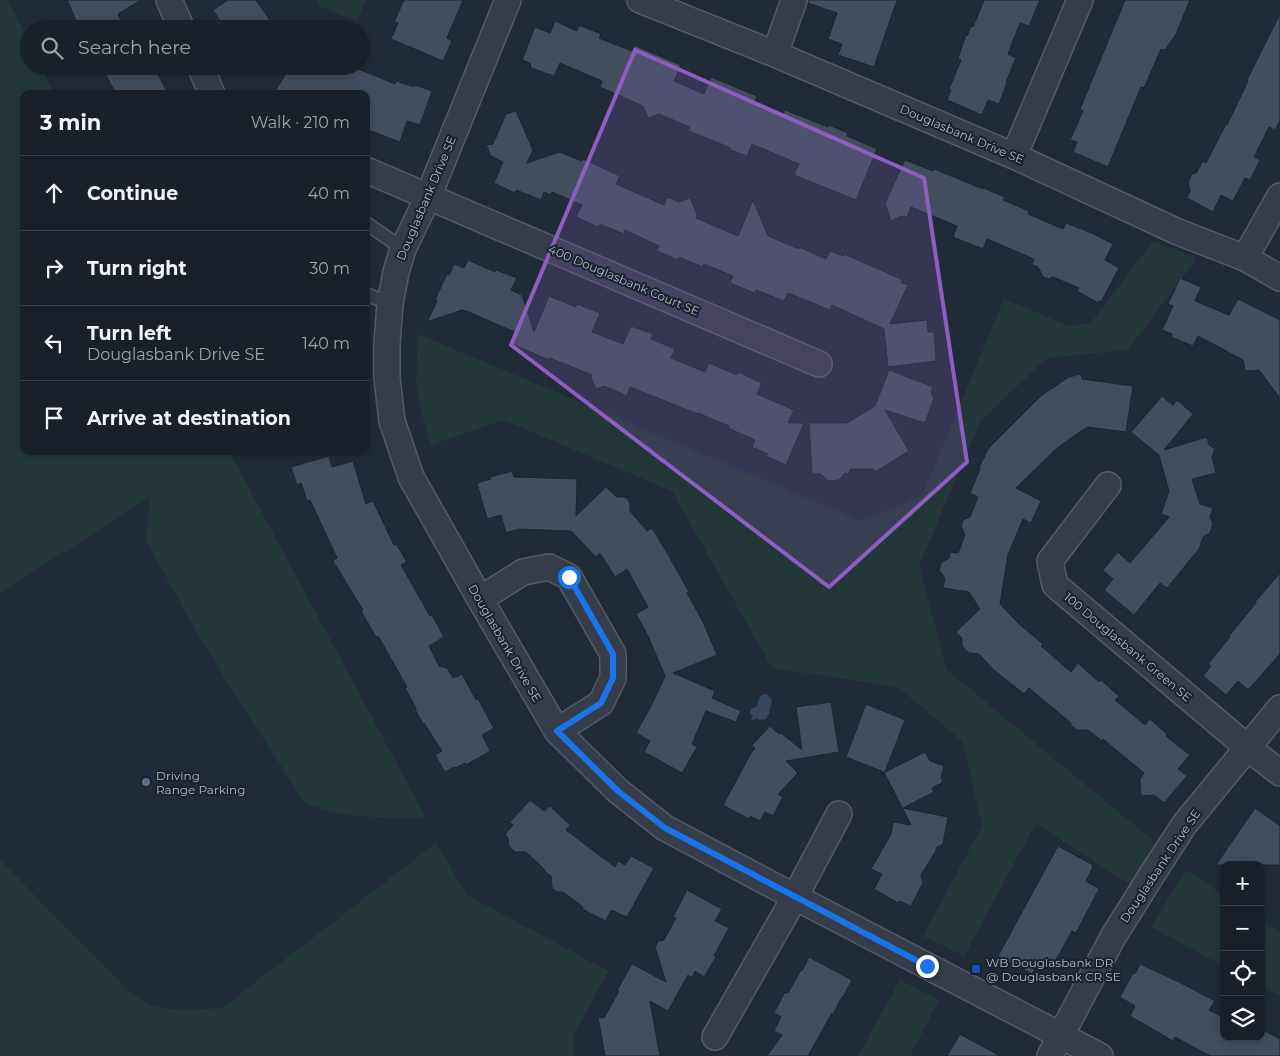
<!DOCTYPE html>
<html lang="en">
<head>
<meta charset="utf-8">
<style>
  :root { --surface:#19202a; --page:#262d36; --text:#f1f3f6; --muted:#9fa3a8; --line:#373e47 }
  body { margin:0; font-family:Montserrat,sans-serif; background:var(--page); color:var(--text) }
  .controls { position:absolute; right:15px; bottom:15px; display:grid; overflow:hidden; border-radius:10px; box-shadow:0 2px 8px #0003 }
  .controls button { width:45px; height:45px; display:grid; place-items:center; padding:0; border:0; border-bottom:1px solid var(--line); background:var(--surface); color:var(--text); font:25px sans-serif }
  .stop { position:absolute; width:15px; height:15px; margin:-11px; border:4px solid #1a73e8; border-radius:50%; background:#fff }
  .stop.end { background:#1a73e8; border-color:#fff; box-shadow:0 1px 5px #0008 }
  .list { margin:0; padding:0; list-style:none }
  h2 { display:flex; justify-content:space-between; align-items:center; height:65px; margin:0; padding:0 20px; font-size:21px }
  h2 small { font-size:16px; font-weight:400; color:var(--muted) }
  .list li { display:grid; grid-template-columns:32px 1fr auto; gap:15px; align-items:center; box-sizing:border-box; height:75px; padding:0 20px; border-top:1px solid var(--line) }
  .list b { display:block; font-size:19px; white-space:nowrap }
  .list p { margin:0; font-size:16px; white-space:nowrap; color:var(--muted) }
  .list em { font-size:16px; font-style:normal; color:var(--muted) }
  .icon { flex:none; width:28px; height:28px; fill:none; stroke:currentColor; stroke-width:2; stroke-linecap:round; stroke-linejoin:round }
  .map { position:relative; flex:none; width:1280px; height:1056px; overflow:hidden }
  .search { position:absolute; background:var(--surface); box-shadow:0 2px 8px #0003; left:20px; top:20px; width:350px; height:55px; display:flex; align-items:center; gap:12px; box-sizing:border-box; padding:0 18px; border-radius:28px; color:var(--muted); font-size:19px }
  .panel { position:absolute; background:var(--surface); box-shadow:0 2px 8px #0003; left:20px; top:90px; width:350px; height:365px; border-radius:10px }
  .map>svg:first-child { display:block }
  .green { fill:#233739 }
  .water { fill:#35465f }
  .building { fill:#424e5d; stroke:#1c242f }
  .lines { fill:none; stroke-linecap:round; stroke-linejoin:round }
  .service-casing { stroke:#525b66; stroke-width:15 }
  .minor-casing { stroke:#525b66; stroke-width:28 }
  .service { stroke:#343d49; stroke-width:12 }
  .minor { stroke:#343d49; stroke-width:25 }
  .route { stroke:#1a73e8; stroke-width:6 }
  .marked { fill:#8d5dc1; fill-opacity:0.2; stroke:#8d5dc1; stroke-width:4; stroke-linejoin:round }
  .service-dot { fill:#5c6f8a; stroke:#1a222d; stroke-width:2 }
  .transit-dot { fill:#1a4fb4; stroke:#1a222d; stroke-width:2 }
  .labels { text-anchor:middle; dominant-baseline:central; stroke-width:4; stroke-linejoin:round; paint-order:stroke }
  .street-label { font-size:12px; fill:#afb8c5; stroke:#1a222d }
  .poi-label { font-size:12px; fill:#afb8c5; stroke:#1a222d; text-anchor:start }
</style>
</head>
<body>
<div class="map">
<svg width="1280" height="1056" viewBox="0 0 1280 1056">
  <rect width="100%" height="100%" fill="#212b38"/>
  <path class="green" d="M0,0H8L29,42V66H41L54,94H24V451H229L426,818H390L345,815L306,804L240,703L188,617L146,540L150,497L0,593Z
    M317,0H367L356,21L320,6Z
    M1153,241L1197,258L1128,350L1047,358L981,420L919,566L947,670L1157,844L1130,885L1036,823L964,956L923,936L982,826L963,742L898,687L772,668L672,491L503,420L431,445L422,415L416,384L418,334L862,521L922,496L1004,299L1069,326L1091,323Z
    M436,843L467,895L608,971L573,1037L574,1056H0V860L128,991C139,999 150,1006 163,1008C182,1012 203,1009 222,1008Z
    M1186,870L1224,895V966L1151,927Z
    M1261,920L1280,933V996L1261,986Z
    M900,980L939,1000L910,1056H858Z"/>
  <path class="water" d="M766,694L771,698C773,704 769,707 770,712L766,719L759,720L756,718L754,721L751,719L753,716L750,713L751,709L756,707L760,696Z"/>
  <path class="building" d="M67,0H141L118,14L125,29H80Z
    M228,0H256L276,29H225L213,10Z
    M404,0H463L447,38L452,41L443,61L391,39L398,23L394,22Z
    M808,0H897L874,67L838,55L842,44L828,39L837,13L808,3Z
    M984,0H1040L1029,26L1020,23L1008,54L1016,58L1006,82L1007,83L999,104L988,100L982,115L947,100L951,90L949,89L961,60L958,58L966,35L967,36L971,26L973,27Z
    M1125,0H1190L1176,34L1165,50L1161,49L1144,88L1141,87L1108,167L1073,152L1077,142L1070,140L1083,111L1080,109Z
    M1280,14V121L1275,130L1269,127L1254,157L1260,160L1250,180L1245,178L1233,201L1221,195L1213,212L1187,198L1190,191L1188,182L1192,174L1196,173L1203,161L1206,163L1226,124L1227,125L1248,81L1247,80Z
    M555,21L577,31L579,25L601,34L599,38L632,51L634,45L681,65L674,81L704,94L711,77L757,96L754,104L782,116L785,110L828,127L829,125L848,133L847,136L877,149L856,200L794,175L799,164L752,144L747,156L730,150L731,148L689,131L690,127L659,114L648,118L643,106L600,87L602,81L560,63L554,76L531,68L530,63L522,60L535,27L550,33Z
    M101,66H154L168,94H116Z
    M291,66H351L395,84L396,81L414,87L415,85L432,91L420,125L407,121L400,142L366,129V94H273Z
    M516,111L533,150L527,163L559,152L582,161L583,159L620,176L616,184L664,205L667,197L679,202L690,198L697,214L696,218L738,236L753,200L768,236L799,249V247L826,259L830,251L843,256L844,254L901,279L902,283L908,285L890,324L927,320L928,332H934L936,361L888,367L884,329L832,305L830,310L788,293L784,301L756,290L755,293L730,283L733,276L704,264L703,267L679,257L678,260L657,251L659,246L625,230L624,234L600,224L598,227L576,217L582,205L552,192L551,195L544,192L541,200L516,190L515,193L494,183L503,162L491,156L486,145L493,144L506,114Z
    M905,160L933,171L934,169L983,189V188L1005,197L1003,200L1029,211L1028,214L1063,229L1066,223L1094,234L1113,244L1105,260L1119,268L1101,302L1099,301L1098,303L1077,291L1079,288L1053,277L1048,279L1043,277L1038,267L1032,265L1034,259L987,239L983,249L953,237L957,226L911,207L907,217L902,216L891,221L885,203Z
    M468,260L495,272L496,270L517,278L511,290L522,295L534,332L549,296L576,307L577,304L600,313L592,332L623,344L631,326L653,334L651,339L675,349L671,358L705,372L709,363L737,375L738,372L762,383L757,394L794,410L788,423H804L786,465L766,456L768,454L752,447L755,440L728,428L729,426L698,413V414L630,387L627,396L604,386L596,389L591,378L592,375L550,358L549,360L512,344L517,333L469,312L462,310L427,322L437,301L435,300L447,274L449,275L454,264L464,268Z
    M1180,278L1201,287L1195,301L1229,315L1238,299L1280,320V398L1259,370L1245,371L1243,360L1198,336L1193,346L1171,337L1172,334L1162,330L1173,306L1168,304Z
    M889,370L933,387L931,392L934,398L925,423L885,410L909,451L875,472L873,469H850L849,474L845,473L839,480L828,481L821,474H812L809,423H847L875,406Z
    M1081,374L1082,379L1133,386L1126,432L1087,427L1057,448L1016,488L1041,501L1031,523L1023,519L1008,555L1000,604L1019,624L1043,644L1041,646L1071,672L1078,663L1099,682L1101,680L1119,696L1115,700L1145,725L1150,719L1167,734L1166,736L1190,755L1178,769L1187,776L1164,803L1154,795L1141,796L1140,779L1144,773L1103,739L1102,741L1088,730H1077L1071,725V723L1029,688L1024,694L994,670L979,654L969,653L962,646V638L956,632L980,609L969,592L943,588L945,578L939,570L941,563L949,558L950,552L958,553L965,535L961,526L963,520L970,517L978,497L970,493L980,469L979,468L988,449L1042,395L1069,377Z
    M1162,396L1173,405L1177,400L1193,414L1164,450L1207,437L1209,445L1215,449L1212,457L1216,473L1192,479L1200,504L1213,508L1210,517L1213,524L1210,533L1203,537L1199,549L1167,588L1160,583L1134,615L1104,590L1113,579L1103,570L1118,552L1130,563L1169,517L1161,514L1169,491L1159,455L1131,432Z
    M329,456L332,467L353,461L366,504L373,501L394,545L396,544L407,562L401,565L430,616L432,615L444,637L429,646L439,666L447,668L453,678L462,674L476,700L478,699L494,728L482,735L490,750H489V752L466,765L465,763L455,768L454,767L445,772L435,755L442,751L424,723L423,724L415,709L416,708L405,688L407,687L378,636L376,637L361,611L363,610L333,561L337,558L310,500L307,501L301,483L297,485L291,467Z
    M512,471L514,477L577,479L576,516L606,487L617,497H626L630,503V511L647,531L652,528L669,556L689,592L687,593L703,622L717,655L673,673L715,691L712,698L741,711L736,722L706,711L692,744L697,747L682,773L644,752L650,741L636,733L652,704L665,676L648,636L636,614L648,607L627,569L615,577L600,553L596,557L571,531L519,529L506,533L501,515L487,519L477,483L491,479L490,477Z
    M1280,573V654L1248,690L1238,681L1226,695L1203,676L1211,666L1208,664L1230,637L1229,636L1256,603L1255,602Z
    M831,702L839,752L786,761L798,773L778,794L783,797L773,816L765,812L760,821L750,816L749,819L723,805L751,753L755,749L752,745L770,726L779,734L781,733L802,750L796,707Z
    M866,704L905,720L885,772L925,752L930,761L944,766L941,777L943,782L932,788L934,792L903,808L948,817L943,844L936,848V851L921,875L923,883L911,906L899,901L898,903L874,889L882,874L871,869L891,834L893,822L911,825L884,772L846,757Z
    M530,800L544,811L550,806L570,825L566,830L615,867L618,861L625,865L631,856L654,868L627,917L611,910L606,921L582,909L583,907L563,892H557L552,888L551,876L544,871L545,870L526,852H515L509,846L508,838L505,834L513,825L510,822Z
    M1255,808L1280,826V865H1216Z
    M1058,846L1093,865L1092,866L1093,867L1086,881L1099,889L1076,933L1072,931L1051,969L1038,963L1032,974L998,956Z
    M687,890L722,909L715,921L729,928L714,956L716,957L704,977L695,971L692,978L688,975L668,1011L650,1001L660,1056H605L598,1017L604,1018L619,991L617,990L632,964L666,982L655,947L658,941L664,940L676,918L673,917Z
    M809,957L852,980L843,997H842L833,1014L832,1013L808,1056H767L782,1035L774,1031L781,1017L774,1013L785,992L788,993L801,970L802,971Z
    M1140,964L1181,983L1215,1001L1209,1010L1224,1018V1037H1261V1029L1280,1039V1056H1210L1175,1037L1173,1041L1130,1016L1135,1006L1120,997L1133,973L1135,974Z
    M960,1034L1000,1056H947Z"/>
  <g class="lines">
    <g class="service-casing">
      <path id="service" d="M366,223L403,249
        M366,294L390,304"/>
    </g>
    <g class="minor-casing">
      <path id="minor" d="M169,0L182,29
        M508,0L428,197L403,249L396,272L390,304L387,343V378L392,421L411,477L480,599L557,731L618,791L665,828L795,897L1100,1056
        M640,0L775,54L1014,156L1178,232L1245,258L1280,278
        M775,54L794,0
        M200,66L212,94
        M1014,156L1080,0
        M366,170L819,364
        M1245,258L1280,196
        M1108,485L1050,561L1055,585L1247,747L1280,773
        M480,599L523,572L549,567L569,577L613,654V678L601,703L557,731
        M715,1037L795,897L839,814
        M1050,1056L1113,937L1153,873L1184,825L1280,708"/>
    </g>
    <use href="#service" class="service"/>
    <use href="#minor" class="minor"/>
  </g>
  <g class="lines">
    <path class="route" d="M569,577L613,654V678L601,703L557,731L618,791L665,828L927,966"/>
  </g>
  <path class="marked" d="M635,50L924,178L967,462L829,587L511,345Z"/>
  <circle class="service-dot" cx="146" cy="782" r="5"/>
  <rect class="transit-dot" x="971" y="964" width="10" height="10" rx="2.5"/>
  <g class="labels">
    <g class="street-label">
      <text transform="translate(962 134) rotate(23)">Douglasbank Drive SE</text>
      <text transform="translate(426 198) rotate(-67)">Douglasbank Drive SE</text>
      <text transform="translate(624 280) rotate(23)">400 Douglasbank Court SE</text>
      <text transform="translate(505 643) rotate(60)">Douglasbank Drive SE</text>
      <text transform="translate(1128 647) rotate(40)">100 Douglasbank Green SE</text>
      <text transform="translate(1160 866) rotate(-56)">Douglasbank Drive SE</text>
    </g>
    <g class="poi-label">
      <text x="156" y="775">Driving<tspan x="156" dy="14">Range Parking</tspan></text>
      <text x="986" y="962">WB Douglasbank DR<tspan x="986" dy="14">@ Douglasbank CR SE</tspan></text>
    </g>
  </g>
</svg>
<div class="controls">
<button>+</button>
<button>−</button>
<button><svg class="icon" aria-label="locate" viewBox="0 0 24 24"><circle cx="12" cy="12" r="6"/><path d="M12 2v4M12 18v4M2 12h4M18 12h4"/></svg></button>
<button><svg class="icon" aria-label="layers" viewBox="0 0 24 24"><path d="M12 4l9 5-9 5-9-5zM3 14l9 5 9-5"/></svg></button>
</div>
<div class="stop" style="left:569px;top:577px"></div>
<div class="stop end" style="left:927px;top:966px"></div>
<div class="search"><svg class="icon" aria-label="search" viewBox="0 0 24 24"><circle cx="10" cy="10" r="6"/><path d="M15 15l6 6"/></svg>Search here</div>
<section class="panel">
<h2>3 min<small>Walk · 210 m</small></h2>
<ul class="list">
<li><svg class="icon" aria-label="ahead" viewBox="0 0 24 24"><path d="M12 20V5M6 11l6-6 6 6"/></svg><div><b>Continue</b></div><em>40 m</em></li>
<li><svg class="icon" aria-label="right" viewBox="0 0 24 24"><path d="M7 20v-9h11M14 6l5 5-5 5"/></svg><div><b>Turn right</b></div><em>30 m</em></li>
<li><svg class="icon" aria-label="left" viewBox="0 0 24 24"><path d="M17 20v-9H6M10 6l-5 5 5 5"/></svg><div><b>Turn left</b><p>Douglasbank Drive SE</p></div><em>140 m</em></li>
<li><svg class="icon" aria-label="arrive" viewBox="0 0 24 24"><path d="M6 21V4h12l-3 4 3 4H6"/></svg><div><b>Arrive at destination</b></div></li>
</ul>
</section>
</div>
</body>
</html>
